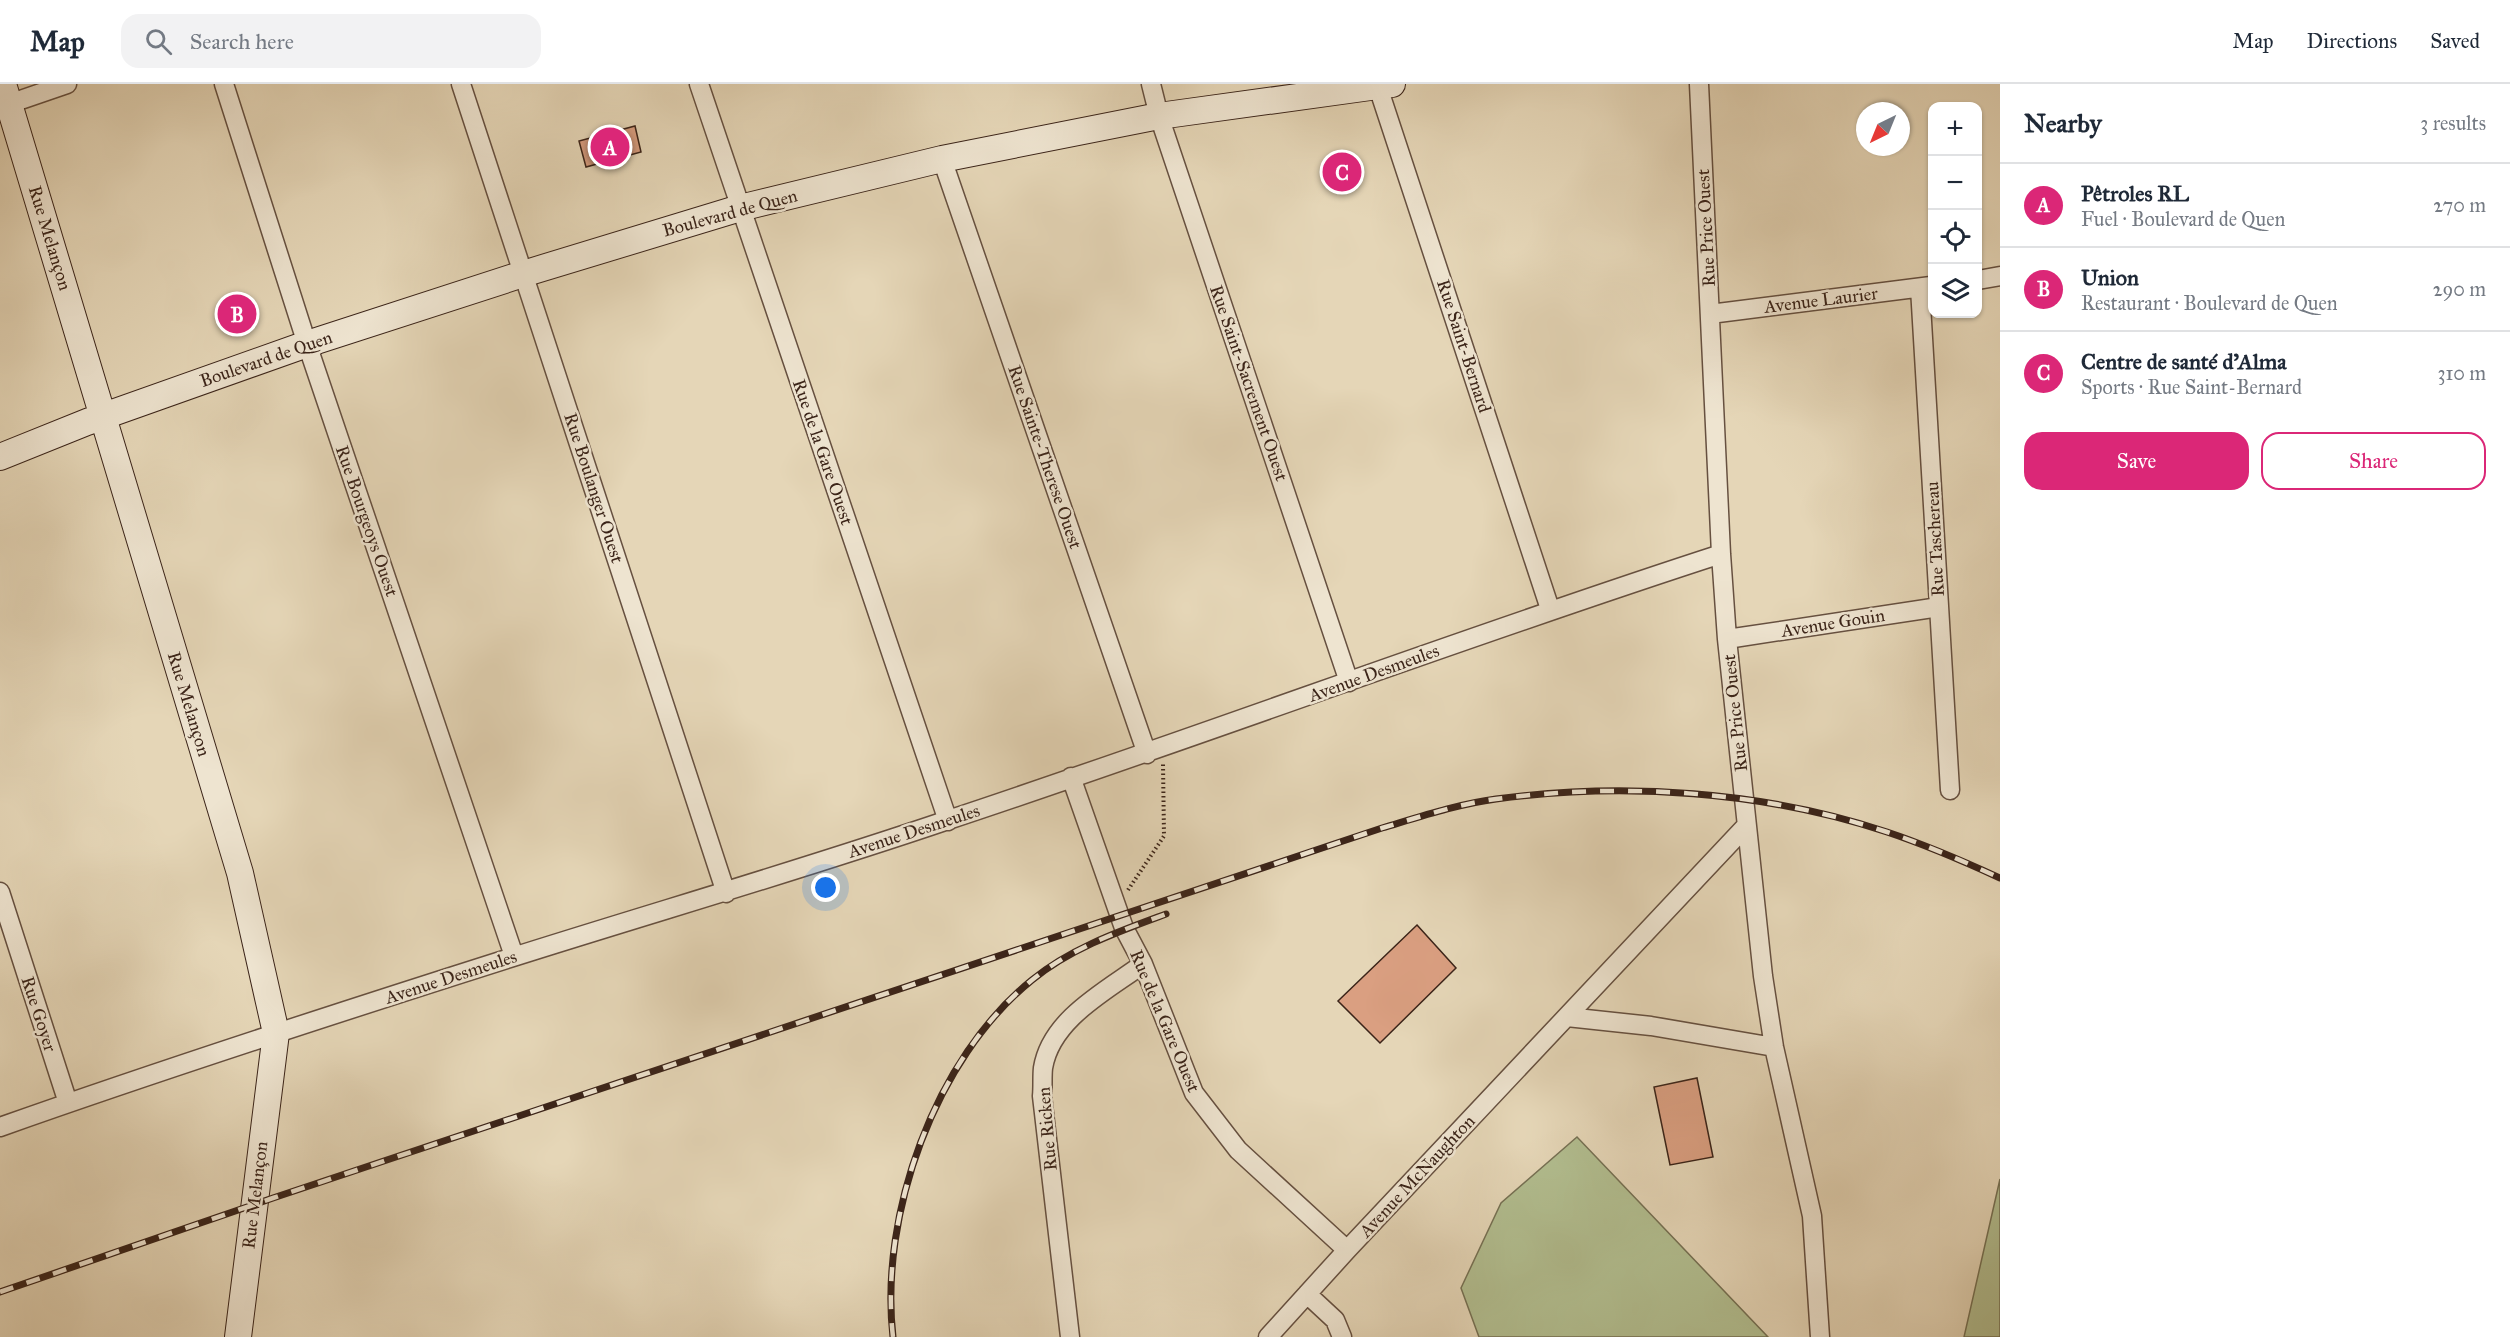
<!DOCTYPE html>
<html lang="en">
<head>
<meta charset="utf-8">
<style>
  :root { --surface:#fff; --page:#f2f2f3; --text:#1f2937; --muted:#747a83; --line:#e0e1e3; --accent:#db2777 }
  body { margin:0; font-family:"IM FELL Great Primer",serif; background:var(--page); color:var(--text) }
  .controls { position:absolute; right:18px; top:18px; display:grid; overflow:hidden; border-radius:12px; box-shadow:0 2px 4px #0004 }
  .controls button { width:54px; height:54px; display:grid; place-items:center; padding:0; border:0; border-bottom:2px solid var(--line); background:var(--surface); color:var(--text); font:30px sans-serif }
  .compass { position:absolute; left:1856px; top:18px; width:54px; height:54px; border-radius:50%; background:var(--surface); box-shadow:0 2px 4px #0004; rotate:223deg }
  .you { position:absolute; left:826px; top:804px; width:21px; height:21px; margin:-15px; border:4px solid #fff; border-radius:50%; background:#1a73e8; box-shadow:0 0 0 9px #1a73e833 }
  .badge { display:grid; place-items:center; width:39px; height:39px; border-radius:50%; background:var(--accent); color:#fff; font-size:20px; font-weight:700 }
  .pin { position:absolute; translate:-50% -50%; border:3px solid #fff; box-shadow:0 2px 6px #0006 }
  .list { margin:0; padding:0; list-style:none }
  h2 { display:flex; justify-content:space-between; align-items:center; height:78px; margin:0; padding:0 24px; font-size:26px }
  h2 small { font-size:20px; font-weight:400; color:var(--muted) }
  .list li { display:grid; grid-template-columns:39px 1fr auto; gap:18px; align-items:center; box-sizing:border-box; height:84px; padding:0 24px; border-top:2px solid var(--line) }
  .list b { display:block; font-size:22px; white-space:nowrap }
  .list p { margin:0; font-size:20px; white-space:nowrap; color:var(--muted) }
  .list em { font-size:20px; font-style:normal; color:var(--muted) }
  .actions { display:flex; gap:12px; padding:18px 24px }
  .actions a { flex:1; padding:14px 0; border:2px solid var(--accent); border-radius:18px; text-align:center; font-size:21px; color:var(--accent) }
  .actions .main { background:var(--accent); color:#fff }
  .icon { flex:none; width:33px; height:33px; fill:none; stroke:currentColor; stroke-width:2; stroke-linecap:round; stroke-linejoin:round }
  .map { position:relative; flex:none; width:2000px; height:1253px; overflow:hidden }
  header { display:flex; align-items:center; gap:36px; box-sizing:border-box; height:84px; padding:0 30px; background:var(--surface); border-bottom:2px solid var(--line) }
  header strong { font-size:28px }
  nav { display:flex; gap:33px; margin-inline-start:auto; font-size:21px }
  .search { width:420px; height:54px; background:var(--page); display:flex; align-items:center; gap:15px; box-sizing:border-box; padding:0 21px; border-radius:18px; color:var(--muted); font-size:22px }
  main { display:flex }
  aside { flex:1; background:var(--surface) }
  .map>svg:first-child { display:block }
  .green { fill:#b2be90; stroke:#767154; stroke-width:1.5 }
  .building { fill:#da9f81; stroke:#3b2419; stroke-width:1.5 }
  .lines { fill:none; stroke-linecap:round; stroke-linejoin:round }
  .street-casing { stroke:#665040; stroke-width:21 }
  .secondary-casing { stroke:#3b2419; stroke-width:28 }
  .path { stroke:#3b2419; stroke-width:4; stroke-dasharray:1.5 3; stroke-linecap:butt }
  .street { stroke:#eee4d0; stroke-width:18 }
  .secondary { stroke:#eee4d0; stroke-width:26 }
  .rail-casing { stroke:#3b2419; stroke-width:7 }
  .rail { stroke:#eee4d0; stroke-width:4.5; stroke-dasharray:14; stroke-linecap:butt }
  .labels { text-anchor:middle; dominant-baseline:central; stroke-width:5; stroke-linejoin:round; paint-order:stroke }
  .street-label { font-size:18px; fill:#3b2419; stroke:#eee4d0 }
</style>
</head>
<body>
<header>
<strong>Map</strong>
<div class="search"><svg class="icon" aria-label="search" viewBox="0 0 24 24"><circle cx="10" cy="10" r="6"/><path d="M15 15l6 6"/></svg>Search here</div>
<nav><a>Map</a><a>Directions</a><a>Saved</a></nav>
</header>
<main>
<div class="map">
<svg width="2000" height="1253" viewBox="0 0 2000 1253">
  <rect width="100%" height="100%" fill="#e5d6b7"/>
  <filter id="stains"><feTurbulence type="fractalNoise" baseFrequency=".00333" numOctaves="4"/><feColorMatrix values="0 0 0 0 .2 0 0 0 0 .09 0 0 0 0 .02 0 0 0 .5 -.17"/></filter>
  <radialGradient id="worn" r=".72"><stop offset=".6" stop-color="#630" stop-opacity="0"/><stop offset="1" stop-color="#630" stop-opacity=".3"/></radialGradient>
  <path class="green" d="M1577,1053L1768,1253H1479L1461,1204L1501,1119Z
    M2000,1095V1253H1964Z"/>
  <path class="building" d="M635,42L641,68L586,83L579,57Z
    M1417,841L1456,884L1380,959L1338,917Z
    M1697,994L1713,1073L1670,1081L1654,1003Z"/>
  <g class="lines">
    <g class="street-casing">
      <path id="street" d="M224,0L307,260L514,872
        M461,0L726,809
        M699,0L948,737
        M1151,0L1159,32L1349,598
        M1377,0L1550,525
        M1699,0L1721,470L1727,555L1763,892L1774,963L1812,1132L1820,1253
        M0,23L67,0
        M942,75L1147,670
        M1978,196L2000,192
        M1920,204L1950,706
        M1710,230L1931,202
        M1727,555L1939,523
        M1071,693L1124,844L1143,880L1194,1009L1238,1066L1347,1166
        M0,808L68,1019
        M1567,933L1651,942L1774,963
        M0,1043C169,983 340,928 510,874C655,828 801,786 945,737C1205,651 1461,554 1721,470
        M1307,1210L1335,1236L1342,1253
        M1070,1253L1042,1012C1043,1003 1042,993 1043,984C1051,935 1106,907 1143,880
        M1268,1253L1347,1166L1746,742"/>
    </g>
    <g class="secondary-casing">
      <path id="secondary" d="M3,0L240,789L276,949L238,1253
        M0,373L87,338L307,260L523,190L740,124L942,75L1159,32L1392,0"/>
    </g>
    <path class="path" d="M1128,806L1164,752L1163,680"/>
    <use href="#street" class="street"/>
    <use href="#secondary" class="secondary"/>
    <g class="rail-casing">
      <path id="rail" d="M0,1208L273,1114L1382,744C1419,733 1458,720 1496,715C1624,698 1764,707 1887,748C1926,761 1963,777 2000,794
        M893,1253C879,1131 935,974 1032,896C1071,864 1120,847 1166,830"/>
    </g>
    <use href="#rail" class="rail"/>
  </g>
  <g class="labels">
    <g class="street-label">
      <text transform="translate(730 129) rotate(-15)">Boulevard de Quen</text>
      <text transform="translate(1706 144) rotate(-93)">Rue Price Ouest</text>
      <text transform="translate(50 154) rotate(73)">Rue Melançon</text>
      <text transform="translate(1821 216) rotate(-7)">Avenue Laurier</text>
      <text transform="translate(1464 262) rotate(72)">Rue Saint-Bernard</text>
      <text transform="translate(266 275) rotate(-19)">Boulevard de Quen</text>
      <text transform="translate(1249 299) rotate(71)">Rue Saint-Sacrement Ouest</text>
      <text transform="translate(823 368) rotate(71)">Rue de la Gare Ouest</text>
      <text transform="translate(1045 373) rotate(71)">Rue Sainte-Therese Ouest</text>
      <text transform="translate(594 404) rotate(72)">Rue Boulanger Ouest</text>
      <text transform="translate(367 437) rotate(71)">Rue Bourgeoys Ouest</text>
      <text transform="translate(1935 455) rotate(-93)">Rue Taschereau</text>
      <text transform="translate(1833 539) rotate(-9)">Avenue Gouin</text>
      <text transform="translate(1374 589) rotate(-20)">Avenue Desmeules</text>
      <text transform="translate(189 620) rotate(73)">Rue Melançon</text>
      <text transform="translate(1735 629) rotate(-96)">Rue Price Ouest</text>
      <text transform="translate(914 747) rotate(-18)">Avenue Desmeules</text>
      <text transform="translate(451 893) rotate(-18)">Avenue Desmeules</text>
      <text transform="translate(39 930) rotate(72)">Rue Goyer</text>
      <text transform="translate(1165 937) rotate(67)">Rue de la Gare Ouest</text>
      <text transform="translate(1047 1045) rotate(-95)">Rue Ricken</text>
      <text transform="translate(1417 1092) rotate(-47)">Avenue McNaughton</text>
      <text transform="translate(255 1111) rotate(-83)">Rue Melançon</text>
    </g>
  </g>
  <rect width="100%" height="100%" filter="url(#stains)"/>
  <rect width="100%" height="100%" fill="url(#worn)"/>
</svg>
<div class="controls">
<button>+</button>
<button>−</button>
<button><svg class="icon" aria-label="locate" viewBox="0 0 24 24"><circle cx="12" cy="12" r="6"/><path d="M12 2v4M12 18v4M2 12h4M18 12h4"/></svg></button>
<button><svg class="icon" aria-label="layers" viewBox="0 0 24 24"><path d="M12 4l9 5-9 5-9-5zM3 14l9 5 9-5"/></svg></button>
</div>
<svg class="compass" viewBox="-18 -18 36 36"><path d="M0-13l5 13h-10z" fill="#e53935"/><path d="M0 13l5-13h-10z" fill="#747a83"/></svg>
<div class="you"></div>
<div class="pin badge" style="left:610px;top:63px">A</div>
<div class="pin badge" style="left:237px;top:230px">B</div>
<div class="pin badge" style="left:1342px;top:88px">C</div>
</div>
<aside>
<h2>Nearby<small>3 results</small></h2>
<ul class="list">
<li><span class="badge">A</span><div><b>Pêtroles RL</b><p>Fuel · Boulevard de Quen</p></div><em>270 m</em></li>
<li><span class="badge">B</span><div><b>Union</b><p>Restaurant · Boulevard de Quen</p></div><em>290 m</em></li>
<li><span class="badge">C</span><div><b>Centre de santé d'Alma</b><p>Sports · Rue Saint-Bernard</p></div><em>310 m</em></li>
</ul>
<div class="actions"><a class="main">Save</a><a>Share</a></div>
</aside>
</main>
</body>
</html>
